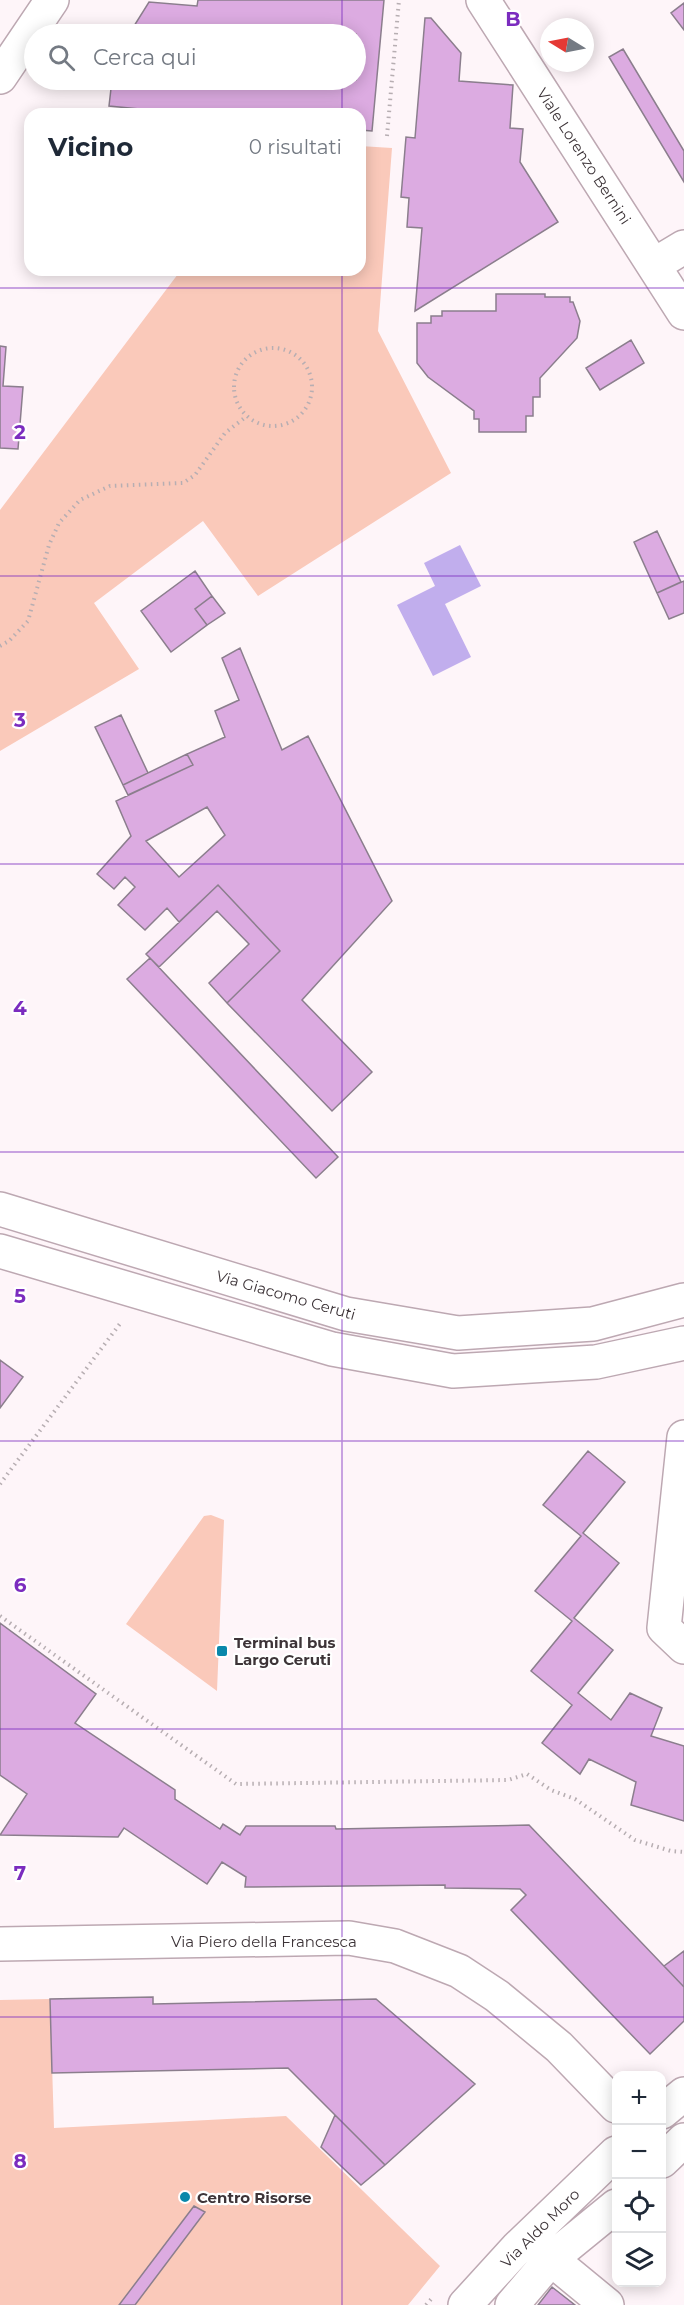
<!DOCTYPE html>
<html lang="it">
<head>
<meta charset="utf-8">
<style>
  :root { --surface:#fff; --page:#f2f2f3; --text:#1f2937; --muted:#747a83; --line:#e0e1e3 }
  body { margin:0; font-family:Montserrat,sans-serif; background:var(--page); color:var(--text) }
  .controls { position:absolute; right:18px; bottom:18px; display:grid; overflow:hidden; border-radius:12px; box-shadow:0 3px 15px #0003 }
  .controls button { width:54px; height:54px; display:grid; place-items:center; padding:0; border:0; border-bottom:2px solid var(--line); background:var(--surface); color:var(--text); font:30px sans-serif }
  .compass { position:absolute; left:540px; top:18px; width:54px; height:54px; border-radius:50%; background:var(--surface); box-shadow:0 3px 15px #0003; rotate:280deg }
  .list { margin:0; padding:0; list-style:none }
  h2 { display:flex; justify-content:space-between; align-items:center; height:78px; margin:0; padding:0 24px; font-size:26px }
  h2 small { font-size:20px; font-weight:400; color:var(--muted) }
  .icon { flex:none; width:33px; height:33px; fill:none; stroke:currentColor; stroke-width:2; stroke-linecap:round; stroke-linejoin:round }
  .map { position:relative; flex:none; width:684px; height:2305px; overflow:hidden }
  .search { position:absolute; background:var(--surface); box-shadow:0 3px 15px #0003; left:24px; top:24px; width:342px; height:66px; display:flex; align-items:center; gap:15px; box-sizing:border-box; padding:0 21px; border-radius:33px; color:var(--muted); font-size:22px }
  .panel { position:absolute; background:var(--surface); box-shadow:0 3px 15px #0003; left:24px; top:108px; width:342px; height:168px; border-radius:18px }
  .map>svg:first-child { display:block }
  .green { fill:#fac9ba }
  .water { fill:#c1aeed }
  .building { fill:#dcabe1; stroke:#8b7e8d; stroke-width:1.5; fill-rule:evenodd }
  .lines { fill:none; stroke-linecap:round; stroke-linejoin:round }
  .minor-casing { stroke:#bda8b2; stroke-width:36 }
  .path { stroke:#b7aeb2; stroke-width:4; stroke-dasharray:1.5 4.5; stroke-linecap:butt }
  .minor { stroke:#fff; stroke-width:33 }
  .grid { fill:none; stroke:#7b2cbf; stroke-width:1.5; stroke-opacity:0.55 }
  .poi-dot { fill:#0988ab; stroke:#fff; stroke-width:2 }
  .labels { text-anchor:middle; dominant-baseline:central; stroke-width:4.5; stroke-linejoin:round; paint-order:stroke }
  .street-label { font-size:15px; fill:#3d3438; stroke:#fff }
  .poi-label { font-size:15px; font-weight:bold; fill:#3d3438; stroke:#fff; text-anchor:start }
  .grid-label { font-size:20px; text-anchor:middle; font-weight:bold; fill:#7b2cbf; stroke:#fff; stroke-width:4.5; stroke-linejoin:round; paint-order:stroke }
</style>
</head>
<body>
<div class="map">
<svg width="684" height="2305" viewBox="0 0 684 2305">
  <rect width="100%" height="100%" fill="#fef5f9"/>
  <path class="green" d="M360,146L392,148L378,331L451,473L258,596L203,521L94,603L139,669L0,751V510L181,270H360Z
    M211,1515L224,1520L217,1691L126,1624L204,1516Z
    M50,1999L54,2128L286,2116L440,2266L408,2305H0V2000Z"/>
  <path class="water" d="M460,545L481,586L445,604L471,657L433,676L397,605L435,586L424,563Z"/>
  <path class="building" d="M198,0H384L372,131L360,130V114H191L109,106L112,80H356V34H129L149,2L197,6Z
    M684,3V30L671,13Z
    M425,18H431L461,53L459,81L513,85L510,128L523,129L520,162L558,222L415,311L422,228L407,227L409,198L401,197L406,137L415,138Z
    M623,49L684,151V182L609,57Z
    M30,168V212L26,211Z
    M496,294H545V297H570V302H573L580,321L577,338L540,378V397H533V416H526V432H479V419H474V411L428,377L417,363V323H431V316H442V311H496Z
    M631,340L644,363L600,390L586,368Z
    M0,346L6,347L3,386L23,387L18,449L0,448Z
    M657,531L681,582L657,593L634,542Z
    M195,571L212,596L195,609L207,625L171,652L141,611Z
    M684,581V613L669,619L657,593Z
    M212,596L225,613L207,625L195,609Z
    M240,648L282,750L308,736L392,901L302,1000L372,1072L332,1111L227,1003L280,951L218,885L179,922L167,908L145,930L118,905L135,887L125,877L114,889L97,874L131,836L116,801L193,765L187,754L225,737L215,711L239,700L222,658ZM207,807L225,835L179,877L146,841Z
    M121,715L148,773L123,785L95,727Z
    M187,754L193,765L128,795L123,785Z
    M218,885L280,951L227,1003L209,983L249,944L217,911L159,967L146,954Z
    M150,958L338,1157L316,1178L127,979Z
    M0,1360L23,1377L0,1408Z
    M588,1451L625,1482L583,1533L619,1563L574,1618L613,1650L578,1693L611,1720L630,1693L662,1708L651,1736L684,1746V1821L631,1805L636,1782L589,1759L580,1774L542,1743L572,1705L531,1671L572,1621L535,1591L581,1536L543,1505Z
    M0,1623L96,1694L75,1723L175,1790V1799L220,1829L223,1824L240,1835L246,1826H335L336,1829L529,1825L684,1987V2021L650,2054L511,1910L526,1895L520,1889L445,1888V1885L245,1887L246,1877L222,1862L207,1884L124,1828L118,1837L0,1835L27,1794L0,1775Z
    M684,1951V1987L664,1966Z
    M153,1997V2004L376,1999L475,2084L385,2165L288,2068L52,2073L50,1999Z
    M335,2115L385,2165L361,2185L321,2147Z
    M194,2206L205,2212L135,2305H119Z
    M552,2287L575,2305H538Z"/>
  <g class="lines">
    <g class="minor-casing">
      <path id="minor" d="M483,0L684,313
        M0,77L52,0
        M654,265L684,247
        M0,1209L346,1314L458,1333L593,1324L684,1300
        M0,1251L332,1349L453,1371L596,1362L684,1343
        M684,1437L664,1628L684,1647
        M0,1944L349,1938L395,1946L459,1971L497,1996L559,2047L616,2106
        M662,2112L684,2094
        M662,2161L684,2140
        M551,2259L607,2305
        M465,2305L518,2247L616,2153
        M512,2305L551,2259L616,2206"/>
    </g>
    <path class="path" d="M387,136L399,0
      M234 387a39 39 0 1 1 78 0a39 39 0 1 1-78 0Z
      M0,646L9,641L28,621L49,545L59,523L80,500L110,486L183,483L195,475L225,433L247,416
      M0,1484L122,1321
      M0,1616L236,1784L508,1780L527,1774L551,1790L575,1799L635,1840L671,1851L684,1852
      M426,2305L433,2297"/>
    <use href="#minor" class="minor"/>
  </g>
  <path class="grid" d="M342,0V34M342,80V114M342,270V2305M0,288H684M0,576H684M0,864H684M0,1152H684M0,1441H684M0,1729H684M0,2017H684"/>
  <g class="poi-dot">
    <rect x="216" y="1645" width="12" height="12" rx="3"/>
    <circle cx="185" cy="2197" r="6"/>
  </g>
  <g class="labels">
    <g class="street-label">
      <text transform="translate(584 156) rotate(57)">Viale Lorenzo Bernini</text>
      <text transform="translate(286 1295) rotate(16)">Via Giacomo Ceruti</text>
      <text x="264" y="1941">Via Piero della Francesca</text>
      <text transform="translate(540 2228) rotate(-45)">Via Aldo Moro</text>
    </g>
    <g class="poi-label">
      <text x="234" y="1642">Terminal bus<tspan x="234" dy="17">Largo Ceruti</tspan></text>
      <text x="197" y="2197">Centro Risorse</text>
    </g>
  </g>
  <g class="grid-label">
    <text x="513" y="26">B</text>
    <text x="20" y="439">2</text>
    <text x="20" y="727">3</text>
    <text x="20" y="1015">4</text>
    <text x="20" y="1303">5</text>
    <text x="20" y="1592">6</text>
    <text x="20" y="1880">7</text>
    <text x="20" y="2168">8</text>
  </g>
</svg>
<div class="controls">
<button>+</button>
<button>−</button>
<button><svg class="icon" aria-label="locate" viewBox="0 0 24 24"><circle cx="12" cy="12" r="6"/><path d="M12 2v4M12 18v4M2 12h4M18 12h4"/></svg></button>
<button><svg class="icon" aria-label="layers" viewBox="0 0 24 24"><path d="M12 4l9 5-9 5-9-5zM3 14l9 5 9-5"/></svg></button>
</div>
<svg class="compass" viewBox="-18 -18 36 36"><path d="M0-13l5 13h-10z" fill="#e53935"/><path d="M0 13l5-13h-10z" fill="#747a83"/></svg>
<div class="search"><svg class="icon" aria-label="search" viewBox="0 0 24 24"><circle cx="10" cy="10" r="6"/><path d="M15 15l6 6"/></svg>Cerca qui</div>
<section class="panel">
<h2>Vicino<small>0 risultati</small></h2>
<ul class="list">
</ul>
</section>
</div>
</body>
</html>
